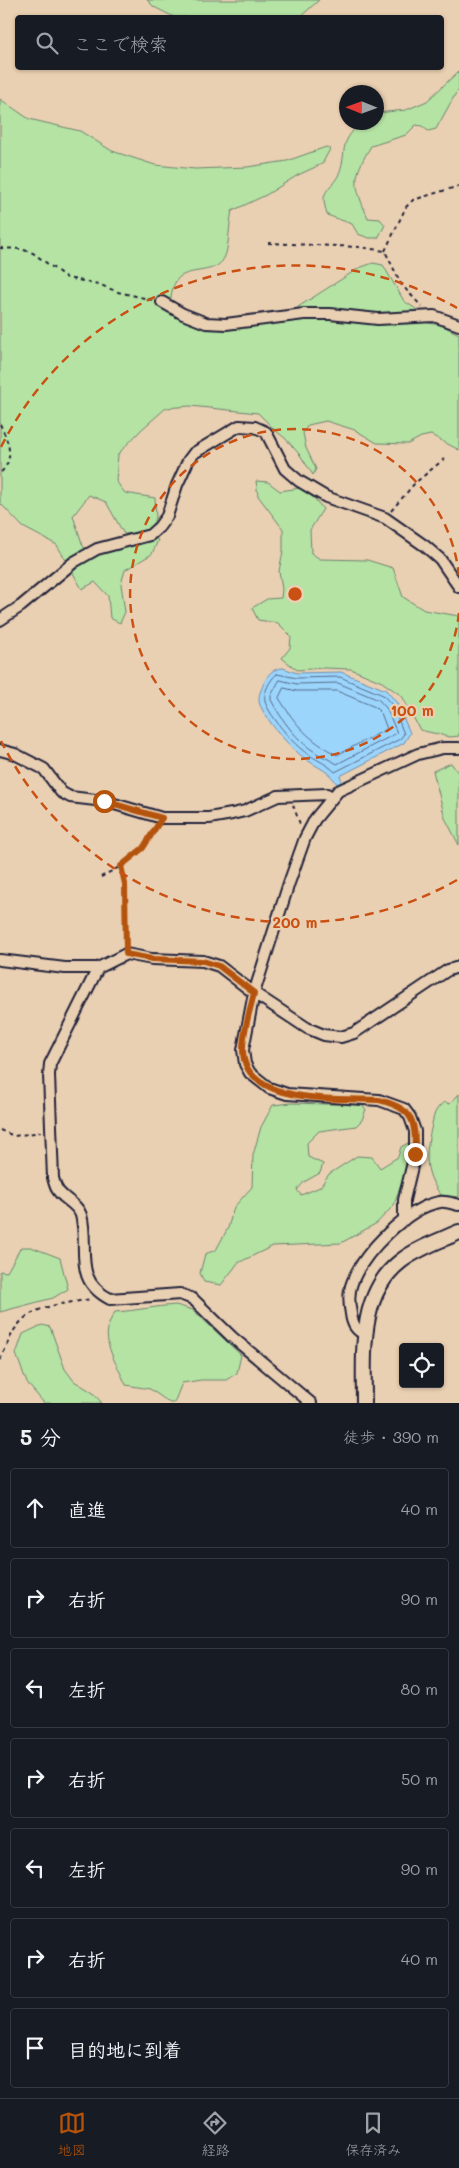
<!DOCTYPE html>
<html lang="ja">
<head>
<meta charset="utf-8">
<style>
  :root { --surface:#171b24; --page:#20242c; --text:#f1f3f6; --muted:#9ea1a6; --line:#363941; --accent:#b45309 }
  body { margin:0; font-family:Mali,"Klee One",sans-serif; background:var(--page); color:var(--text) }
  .controls { position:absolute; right:15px; bottom:15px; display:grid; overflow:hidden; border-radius:5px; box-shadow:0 1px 4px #0004 }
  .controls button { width:45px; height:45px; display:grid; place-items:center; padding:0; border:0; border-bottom:1px solid var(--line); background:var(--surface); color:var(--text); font:25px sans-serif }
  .compass { position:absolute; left:339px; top:85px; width:45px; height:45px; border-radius:50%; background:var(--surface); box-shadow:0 1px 4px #0004; rotate:271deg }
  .stop { position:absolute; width:15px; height:15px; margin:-11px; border:4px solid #b45309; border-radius:50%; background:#fff }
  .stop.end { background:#b45309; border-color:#fff; box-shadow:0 1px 5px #0008 }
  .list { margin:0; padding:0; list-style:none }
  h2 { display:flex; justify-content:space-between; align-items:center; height:65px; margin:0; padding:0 20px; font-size:21px }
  h2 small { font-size:16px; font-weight:400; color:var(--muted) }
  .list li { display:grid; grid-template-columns:32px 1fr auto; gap:15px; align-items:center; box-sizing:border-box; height:80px; margin:0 10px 10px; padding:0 10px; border:1px solid var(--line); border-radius:5px }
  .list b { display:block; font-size:19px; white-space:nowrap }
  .list em { font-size:16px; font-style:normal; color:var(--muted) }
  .icon { flex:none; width:28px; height:28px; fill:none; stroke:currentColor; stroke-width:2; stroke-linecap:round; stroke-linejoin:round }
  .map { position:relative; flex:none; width:459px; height:1403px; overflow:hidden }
  .search { position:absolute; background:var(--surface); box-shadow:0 1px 4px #0004; left:15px; right:15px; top:15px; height:55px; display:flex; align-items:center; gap:12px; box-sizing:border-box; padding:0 18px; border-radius:5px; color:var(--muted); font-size:19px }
  .sheet { height:695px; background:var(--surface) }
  nav { display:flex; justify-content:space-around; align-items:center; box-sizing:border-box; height:70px; border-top:1px solid var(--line); background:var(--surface); font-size:14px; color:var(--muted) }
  nav a { display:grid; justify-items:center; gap:2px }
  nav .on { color:var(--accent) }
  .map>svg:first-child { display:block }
  .green { fill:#b4e3a3; stroke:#6b826f }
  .water { fill:#9cd5fc; stroke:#6b8daf }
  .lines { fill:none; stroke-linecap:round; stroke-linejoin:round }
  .shore { stroke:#536a88; stroke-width:1 }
  .street-casing { stroke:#22223b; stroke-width:14 }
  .secondary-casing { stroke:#22223b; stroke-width:18 }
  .path { stroke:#22223b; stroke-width:2; stroke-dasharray:4 4; stroke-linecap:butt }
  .street { stroke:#ead0b2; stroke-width:10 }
  .secondary { stroke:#ead0b2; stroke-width:14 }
  .route { stroke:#b45309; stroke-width:6 }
  .ring { fill:none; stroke:#ca5113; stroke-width:2.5; stroke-dasharray:9 6 }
  .centre { fill:#ca5113; stroke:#ead0b2; stroke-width:2.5 }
  .ring-label { font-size:15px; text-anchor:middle; font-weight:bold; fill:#ca5113; stroke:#ead0b2; stroke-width:4.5; stroke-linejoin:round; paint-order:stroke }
</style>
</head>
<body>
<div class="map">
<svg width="459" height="1403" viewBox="0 0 459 1403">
  <rect width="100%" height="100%" fill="#ead0b2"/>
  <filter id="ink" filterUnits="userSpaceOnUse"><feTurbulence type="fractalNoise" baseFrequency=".02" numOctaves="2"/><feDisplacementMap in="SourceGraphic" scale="10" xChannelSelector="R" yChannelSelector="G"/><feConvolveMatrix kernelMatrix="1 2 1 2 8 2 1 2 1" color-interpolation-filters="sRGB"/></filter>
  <g filter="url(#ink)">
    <path class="green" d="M147,0H319L299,18L174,17L154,7Z
      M459,71V90L456,93L436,129L428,131L422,126L416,125L406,135L371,146C352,178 353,183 368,218L380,219L385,225L378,238H369L358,234L352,224L327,215C326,210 324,204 324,199C324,190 334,184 338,176C349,151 336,145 361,123L376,122L377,113L406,110L427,101Z
      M0,99L29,119L80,131L112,151L155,165L195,169L247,167L287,161L326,147L330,149L322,164L298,175L266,195L232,211C229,223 229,247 225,256C218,274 195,268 181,276C174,280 171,292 171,300C168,342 267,324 290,322L298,307L359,268L373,263L383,265L404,301L419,311L428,323L441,325L459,334V450L431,435L421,437L408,444L377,443L355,430L326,421L308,425L303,433L306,448L316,469L313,475L300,455L285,438L276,431L258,413L190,406L166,408L142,429L118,454L116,481L125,493L155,498L156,518L148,531L124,534L106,502L89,495L73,516L83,546L92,556L107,549L154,537L158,540L152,554L125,570L121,584L125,612L120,623L110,618L108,596L95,582L82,589L57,545L23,527L0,503Z
      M256,481L268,482L280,491L300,488L315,499L323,509L310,530L311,553L320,559L367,560L393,568L403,597L424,610L459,616V736L450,737L420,730L402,696L382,682L351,669L323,668L297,670L282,658L290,648L291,636L278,623L258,620L252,608L267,599L281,598L282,589L279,571L283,551V529L258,496Z
      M451,763L459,774V845L445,818L433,771Z
      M459,1094V1197L441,1195C424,1173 425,1154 431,1129C434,1116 433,1111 444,1102L450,1104Z
      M291,1103L361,1105L366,1109L362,1120L356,1126L319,1131L307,1143L308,1157L323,1164L320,1173L304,1182L297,1190L301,1195L320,1187L329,1174L357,1156L372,1157L380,1168L398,1157L401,1147L410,1142L412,1153L394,1205L377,1223L341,1243L273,1246L238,1263L221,1285L204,1282L200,1273L205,1254L216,1250L228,1228L234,1207L252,1187L253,1155L261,1127L273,1105Z
      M21,1247H31L60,1258L68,1289L53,1298L0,1312V1271L7,1272Z
      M176,1305L193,1310L241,1355L237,1373L226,1380H201L182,1383L174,1403H170L150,1389L126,1385C115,1359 97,1338 115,1312C136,1311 155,1306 176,1305Z
      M42,1325L50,1327L65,1369L74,1381L92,1392L102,1403H44L27,1383L16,1354L23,1334Z"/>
    <path class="water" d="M283,668L297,673L341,672L386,690L397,703L410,733L404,743L340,776L342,781L337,784C328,770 320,769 307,760C291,749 268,723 260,705C257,697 261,690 264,683C269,673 272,669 283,668Z"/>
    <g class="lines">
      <path class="shore" d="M277,674L297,678L340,677L383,695L393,706L404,734L400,739L335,772C325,762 311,758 300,748C291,741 267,712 265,701C263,693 270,679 277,674Z
        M280,680L297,684L338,683L379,700L387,709L397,733L337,764C330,759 322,757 315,752C296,740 282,720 271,700V696Z
        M284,688L297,691H337L375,707L381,713L387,729L337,755C309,740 296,726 279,698Z"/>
      <g class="street-casing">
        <path id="street" d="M162,302L183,314L206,323L226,324L304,314H330L378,319L434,316L459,325
          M0,620L21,606L74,562L97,549L150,535L159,527L167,516L177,485L188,461L194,453L239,426L255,427L266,432L285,469L299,481L326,497L385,518L425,546L440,559L459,587
          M0,750L15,754L44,769L61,792L70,797L104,801L162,818H209L232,814L245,811L278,796L327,794L332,797
          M0,960L65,968H98L126,954L152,959L203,961L219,966L254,993L307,1028L324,1035L341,1037L354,1033L448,970L459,967
          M98,968L50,1064L49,1075L53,1178C54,1181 55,1186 57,1189C62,1199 77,1203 81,1215C90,1247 71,1279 110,1299L180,1294L193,1299L232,1337L311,1403
          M404,1220V1200L415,1154V1131L410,1117L404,1109L379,1100L287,1094L269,1088L250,1073L245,1064L243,1050L254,993L289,883L305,838L315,819L338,791L418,754L443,748H459
          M365,1334C356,1331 352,1323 351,1314C349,1304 348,1293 352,1283C363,1253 408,1207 440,1202C446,1201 453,1204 459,1205"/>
      </g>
      <g class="secondary-casing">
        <path id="secondary" d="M364,1403C364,1355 358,1294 401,1261C418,1248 439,1241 459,1232"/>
      </g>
      <path class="path" d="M268,243L359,247L385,251L401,284L422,307
        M0,248L21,249L33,253L67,278L98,284L118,292L153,300
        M385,251L406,207L413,200L459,186
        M0,424C8,441 16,459 0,473
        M391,511L415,483L444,459
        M293,805L300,824
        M121,866L125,884L126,944
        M101,877L121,866L143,848L155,828
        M0,1130L14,1136L41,1132
        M0,1360C6,1349 10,1334 18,1325C34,1304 67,1304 91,1299"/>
      <use href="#street" class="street"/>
      <use href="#secondary" class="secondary"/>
    </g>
  </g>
  <g class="lines" filter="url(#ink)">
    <path class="route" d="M104,801L162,818L143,848L121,866L125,884L126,954L152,959L203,961L219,966L254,993C250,1011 243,1031 243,1049C242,1106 342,1098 379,1100C415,1109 415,1121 415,1154"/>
  </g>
  <g class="ring">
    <path d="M459 613A165 165 0 1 1 459 575"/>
    <path d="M457 880A329 329 0 0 1 1 741M1 447A329 329 0 0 1 457 308"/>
  </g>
  <circle cx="295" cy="594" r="8" class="centre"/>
  <g class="ring-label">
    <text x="412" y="716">100 m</text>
    <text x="295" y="928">200 m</text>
  </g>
</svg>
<div class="controls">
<button><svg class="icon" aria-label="locate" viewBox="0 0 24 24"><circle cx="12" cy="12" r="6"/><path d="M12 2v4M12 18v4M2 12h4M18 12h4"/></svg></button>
</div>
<svg class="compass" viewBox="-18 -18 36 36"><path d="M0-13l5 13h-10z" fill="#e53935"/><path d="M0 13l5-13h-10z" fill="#9ea1a6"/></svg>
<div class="stop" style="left:104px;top:801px"></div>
<div class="stop end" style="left:415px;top:1154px"></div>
<div class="search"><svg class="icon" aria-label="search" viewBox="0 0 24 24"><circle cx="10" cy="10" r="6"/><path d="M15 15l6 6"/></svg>ここで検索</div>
</div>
<section class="sheet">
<h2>5 分<small>徒歩 · 390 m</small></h2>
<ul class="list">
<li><svg class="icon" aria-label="ahead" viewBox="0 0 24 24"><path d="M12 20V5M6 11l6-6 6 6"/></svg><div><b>直進</b></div><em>40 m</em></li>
<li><svg class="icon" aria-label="right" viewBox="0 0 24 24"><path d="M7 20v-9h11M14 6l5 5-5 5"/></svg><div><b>右折</b></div><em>90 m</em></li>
<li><svg class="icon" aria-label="left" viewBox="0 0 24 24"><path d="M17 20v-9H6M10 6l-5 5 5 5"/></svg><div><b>左折</b></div><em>80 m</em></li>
<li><svg class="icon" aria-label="right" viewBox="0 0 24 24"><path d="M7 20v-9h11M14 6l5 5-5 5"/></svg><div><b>右折</b></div><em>50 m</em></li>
<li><svg class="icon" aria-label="left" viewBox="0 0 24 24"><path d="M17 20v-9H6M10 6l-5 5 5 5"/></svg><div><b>左折</b></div><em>90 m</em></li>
<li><svg class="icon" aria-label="right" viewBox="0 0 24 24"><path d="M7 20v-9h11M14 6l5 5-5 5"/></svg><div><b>右折</b></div><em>40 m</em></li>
<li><svg class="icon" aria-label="arrive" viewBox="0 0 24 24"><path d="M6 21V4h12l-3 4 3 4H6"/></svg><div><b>目的地に到着</b></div></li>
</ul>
</section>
<nav>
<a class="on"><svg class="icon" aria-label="map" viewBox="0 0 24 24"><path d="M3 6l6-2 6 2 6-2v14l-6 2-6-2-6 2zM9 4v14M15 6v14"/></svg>地図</a>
<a><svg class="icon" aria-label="directions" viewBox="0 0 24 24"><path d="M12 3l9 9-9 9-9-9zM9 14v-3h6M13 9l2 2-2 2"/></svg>経路</a>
<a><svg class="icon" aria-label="saved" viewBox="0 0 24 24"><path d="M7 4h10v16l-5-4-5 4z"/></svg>保存済み</a>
</nav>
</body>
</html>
